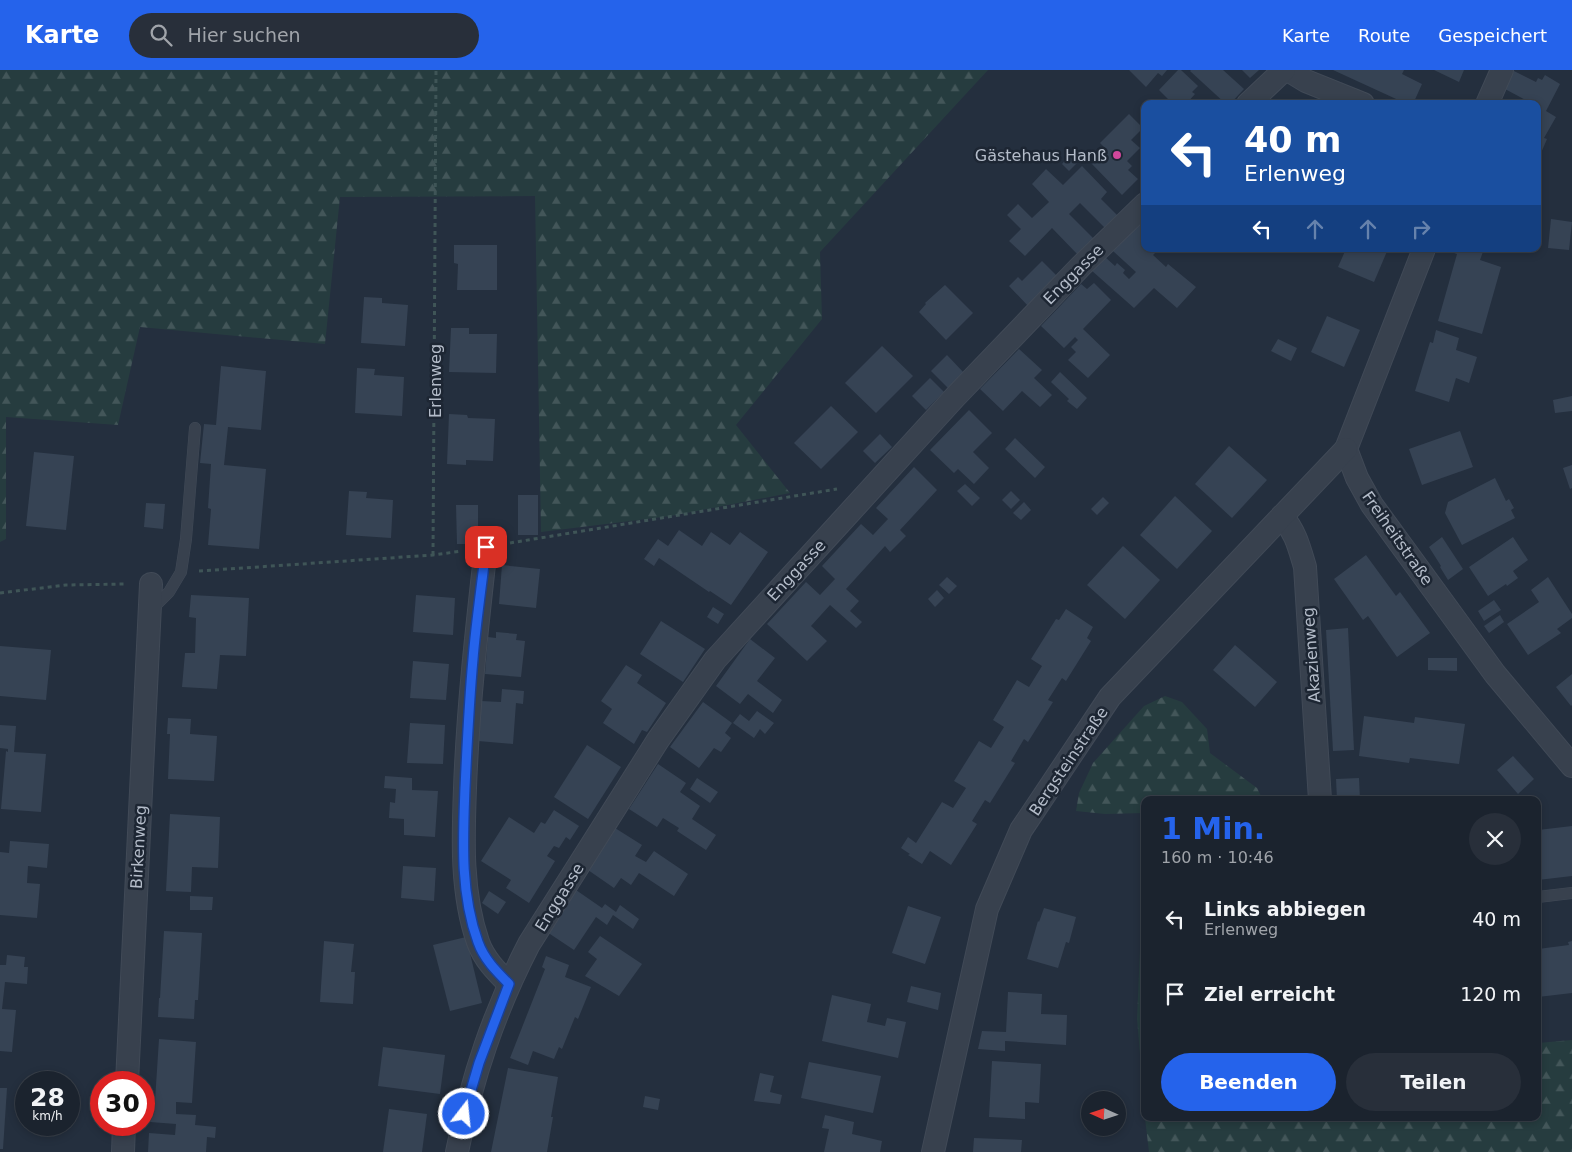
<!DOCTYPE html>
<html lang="de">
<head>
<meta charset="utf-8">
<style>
	:root { --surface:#1b232e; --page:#282f3a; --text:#f1f3f6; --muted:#a0a4aa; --line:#39404a; --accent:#2563eb }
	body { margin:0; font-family:"DejaVu Sans",sans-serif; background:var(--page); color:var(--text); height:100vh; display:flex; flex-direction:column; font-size:19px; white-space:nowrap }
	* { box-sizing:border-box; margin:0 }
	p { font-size:16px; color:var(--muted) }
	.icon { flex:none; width:28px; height:28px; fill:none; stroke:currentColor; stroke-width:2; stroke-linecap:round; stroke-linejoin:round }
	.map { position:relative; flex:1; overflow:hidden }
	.sheet { position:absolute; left:1141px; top:726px; width:400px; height:325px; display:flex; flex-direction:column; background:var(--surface); border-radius:10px; box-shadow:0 2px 8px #0003,0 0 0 1px var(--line) }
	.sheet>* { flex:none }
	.guide { position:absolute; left:1141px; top:30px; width:400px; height:152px; border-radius:10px; box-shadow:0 2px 8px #0003,0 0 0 1px var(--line); background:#1a4fa0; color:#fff; overflow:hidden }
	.needle { width:32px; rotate:273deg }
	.controls { position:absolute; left:1081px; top:1021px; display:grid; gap:10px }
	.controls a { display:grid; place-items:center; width:45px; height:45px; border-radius:50%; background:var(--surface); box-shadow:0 2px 8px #0003,0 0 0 1px var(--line); font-size:25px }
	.speed { position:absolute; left:15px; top:1001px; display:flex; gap:10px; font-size:25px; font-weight:700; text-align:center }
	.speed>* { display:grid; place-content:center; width:65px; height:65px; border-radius:50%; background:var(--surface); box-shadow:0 2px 8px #0003,0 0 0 1px var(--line); line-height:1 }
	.speed small { font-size:12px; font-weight:400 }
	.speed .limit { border:8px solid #d22; background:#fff; color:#111 }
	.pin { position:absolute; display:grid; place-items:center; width:42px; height:42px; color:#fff; margin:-21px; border-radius:10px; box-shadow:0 2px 8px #0006 }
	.me { position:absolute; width:55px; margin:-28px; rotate:16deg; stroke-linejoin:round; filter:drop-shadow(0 0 4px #0008) }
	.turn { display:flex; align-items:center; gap:18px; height:105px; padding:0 20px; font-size:22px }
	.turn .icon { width:65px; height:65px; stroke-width:2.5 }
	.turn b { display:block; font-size:35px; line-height:42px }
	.lanes { display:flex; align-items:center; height:48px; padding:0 20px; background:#0003; justify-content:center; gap:25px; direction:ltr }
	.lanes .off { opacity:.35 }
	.round { display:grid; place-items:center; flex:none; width:52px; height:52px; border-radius:26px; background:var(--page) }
	.overview { display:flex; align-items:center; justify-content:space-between; height:85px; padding:0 20px }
	h1 { font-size:30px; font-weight:600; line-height:38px; color:var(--accent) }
	.button { display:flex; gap:10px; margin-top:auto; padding:10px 20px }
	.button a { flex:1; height:58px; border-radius:30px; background:var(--accent); color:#fff; font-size:20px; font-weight:600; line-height:58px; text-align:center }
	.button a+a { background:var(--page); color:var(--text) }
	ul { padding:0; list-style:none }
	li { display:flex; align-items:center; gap:15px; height:75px; padding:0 20px }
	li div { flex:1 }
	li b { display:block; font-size:19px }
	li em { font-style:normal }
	header { display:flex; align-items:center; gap:30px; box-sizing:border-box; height:70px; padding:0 25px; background:var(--accent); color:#fff }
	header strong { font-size:24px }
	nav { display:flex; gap:28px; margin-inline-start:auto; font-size:18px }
	.search { width:350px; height:45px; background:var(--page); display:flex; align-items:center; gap:12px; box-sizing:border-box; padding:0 18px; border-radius:28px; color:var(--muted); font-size:19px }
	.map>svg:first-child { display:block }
	.forest { fill:url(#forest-firs) }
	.building { fill:#364354 }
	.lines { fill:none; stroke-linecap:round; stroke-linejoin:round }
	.lane-casing { stroke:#414a57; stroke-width:12 }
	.street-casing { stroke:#414a57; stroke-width:24 }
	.path { stroke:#3f5557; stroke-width:3; stroke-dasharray:4 4; stroke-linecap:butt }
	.lane { stroke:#38414e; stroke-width:11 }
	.street { stroke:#38414e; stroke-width:22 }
	.route-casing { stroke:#184099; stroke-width:12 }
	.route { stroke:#2563eb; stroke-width:9 }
	.hotel-dot { fill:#d1479c; stroke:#1d2633; stroke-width:2 }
	.labels { text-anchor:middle; stroke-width:5; stroke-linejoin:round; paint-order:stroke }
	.poi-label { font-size:16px; fill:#b4bcc9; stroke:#1d2633; text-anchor:end }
	.street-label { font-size:16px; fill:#b4bcc9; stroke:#1d2633 }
</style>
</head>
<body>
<header>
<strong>Karte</strong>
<div class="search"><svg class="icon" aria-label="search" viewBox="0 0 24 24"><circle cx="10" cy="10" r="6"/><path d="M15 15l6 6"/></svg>Hier suchen</div>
<nav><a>Karte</a><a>Route</a><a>Gespeichert</a></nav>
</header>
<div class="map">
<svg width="1572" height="1082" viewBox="0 0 1572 1082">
	<defs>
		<pattern id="forest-firs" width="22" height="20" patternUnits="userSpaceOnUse" patternTransform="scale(1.25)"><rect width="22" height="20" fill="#263c3f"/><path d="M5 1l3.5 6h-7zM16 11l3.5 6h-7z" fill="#435659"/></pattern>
	</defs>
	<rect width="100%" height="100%" fill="#242f3e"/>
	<g class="forest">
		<path d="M0,0H988L820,182L822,249L736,355L790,423L671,446L541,462L535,126L340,127L325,274L140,257L118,355L6,347V469L0,472Z"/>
		<path d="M1165,626L1182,632L1207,659L1210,683L1257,718L1263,730H1145V743L1105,744L1076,741L1079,723L1093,693L1144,636Z"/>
		<path d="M1145,852V1043L1137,949L1141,856Z"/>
		<path d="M1572,970V1082H1149L1145,1048H1538V973Z"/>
	</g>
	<g class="building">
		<path d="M1129,0H1167L1162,6L1158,3L1146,17Z"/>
		<path d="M1178,0H1181L1198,16L1192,22L1195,24L1186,34H1173L1159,20Z"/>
		<path d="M1191,0H1223L1244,19L1230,34H1226L1190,1Z"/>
		<path d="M1242,0H1259L1250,8Z"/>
		<path d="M1333,0H1404L1402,4L1422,14L1413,34H1407Z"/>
		<path d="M1434,0H1464L1459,12Z"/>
		<path d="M1514,1L1536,12L1538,8L1542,10L1545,5L1560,14L1546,41L1556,47L1544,68L1547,69L1538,90V34H1533L1505,19Z"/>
		<path d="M1129,44L1143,58L1131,70L1140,78L1127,91L1132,96L1128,100L1138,109L1122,125L1092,94L1107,80L1100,73Z"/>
		<path d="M1069,86L1077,93L1069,101L1062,94Z"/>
		<path d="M1082,96L1107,122L1101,129L1118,146L1106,159L1080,133L1069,144L1095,170L1079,186L1052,158L1025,186L1009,171L1021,159L1007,145L1018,134L1032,148L1049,132L1032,114L1046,99L1063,115Z"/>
		<path d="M1145,147V179H1157L1158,180L1153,185L1166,197L1168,194L1196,217L1177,238L1154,218L1134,238L1091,200L1105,187L1115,196L1117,193L1125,200L1123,203L1129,209L1136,202L1113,181Z"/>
		<path d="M1551,149L1572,152L1569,180L1548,178Z"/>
		<path d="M454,175H497V220H457L458,194L454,193Z"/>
		<path d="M1346,179H1388L1374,212L1338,197Z"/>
		<path d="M1455,179H1484L1480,190L1501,197L1482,264L1438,251L1457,184L1454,183Z"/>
		<path d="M1042,191L1058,207L1029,237L1009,216L1018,207L1022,211Z"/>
		<path d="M1094,213L1111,230L1083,259L1110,285L1088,308L1068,290L1076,282L1071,277L1078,270L1075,267L1064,278L1041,256L1081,214L1087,219Z"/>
		<path d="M945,215L973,243L946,270L919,242L926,234L925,233Z"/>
		<path d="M364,227L382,228V233L408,235L405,276L361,273Z"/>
		<path d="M1327,246L1360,260L1344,297L1311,282Z"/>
		<path d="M451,258H469V264H497L496,303L449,302Z"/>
		<path d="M1436,260L1459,268L1456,280L1477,287L1469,313L1456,308L1449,332L1415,321L1430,272L1433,273Z"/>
		<path d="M1278,269L1297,278L1291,291L1271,281Z"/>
		<path d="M882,276L913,306L876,343L845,313Z"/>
		<path d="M1019,279L1042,300L1034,308L1052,325L1040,337L1022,321L1003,341L980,319Z"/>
		<path d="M947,285L964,303L948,318L931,301Z"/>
		<path d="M221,296L266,301L261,360L228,357L224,395L266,399L259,479L208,475L211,439L208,438L211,394L200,393L204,354L216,355Z"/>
		<path d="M357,298L375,299L374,305L404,307L402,346L355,343Z"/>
		<path d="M1060,302L1087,328L1077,339L1067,331L1069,329L1051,312Z"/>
		<path d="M930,308L944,322L926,340L912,326Z"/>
		<path d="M1572,326V341L1555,343L1553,330Z"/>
		<path d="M831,336L858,362L821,399L794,373Z"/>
		<path d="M969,340L992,363L973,382L989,398L974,414L958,399L954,403L930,380Z"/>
		<path d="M449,344L467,345L468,348L495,349L493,391L466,390V395L447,394Z"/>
		<path d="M1460,361L1473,397L1422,415L1409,379Z"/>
		<path d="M880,364L892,377L875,393L863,381Z"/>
		<path d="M1015,368L1045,397L1035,408L1005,379Z"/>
		<path d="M1229,376L1267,410L1232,448L1195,414Z"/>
		<path d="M34,382L74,386L66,460L26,456Z"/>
		<path d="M1572,395V418L1570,419L1563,398Z"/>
		<path d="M914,397L937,420L900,460L906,466L890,482L885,476L846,519L859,531L850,541L862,552L856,558L830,535L811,556L827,571L807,591L767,554L806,512L820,525L835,509L822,496L861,454L873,465L888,449L876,438Z"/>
		<path d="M1495,408L1506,431L1509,429L1514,438L1511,440L1515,448L1462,475L1445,443L1448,432Z"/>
		<path d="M965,414L980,428L972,436L957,421Z"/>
		<path d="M349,421L367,422L366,428L393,430L391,468L346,465Z"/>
		<path d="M1011,421L1020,430L1011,439L1002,430Z"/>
		<rect x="518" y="425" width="20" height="40"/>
		<path d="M1175,426L1212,461L1177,499L1140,465Z"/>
		<path d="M1103,427L1109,433L1097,445L1091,439Z"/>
		<path d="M1024,432L1031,440L1021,450L1013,443Z"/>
		<path d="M146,433L165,434L163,459L144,457Z"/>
		<path d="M456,435H478V474H457Z"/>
		<path d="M679,460L702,476L711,462L730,475L740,462L768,482L731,535L710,521L709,522L659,488L654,496L644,489L658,469L668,476Z"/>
		<path d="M1442,467L1463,499L1448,510L1440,497L1441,496L1429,477Z"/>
		<path d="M1513,467L1528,490L1513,501L1518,508L1507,516L1506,514L1488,526L1469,497Z"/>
		<path d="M1123,476L1160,510L1125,549L1087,515Z"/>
		<path d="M1366,485L1396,526L1400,522L1430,563L1397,587L1368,546L1363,550L1334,509Z"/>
		<path d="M502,495L540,499L536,538L499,534Z"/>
		<path d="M947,507L957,516L949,524L939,515Z"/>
		<path d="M1548,507L1572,544V548L1557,559L1561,563L1528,585L1507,554L1539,532L1531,520Z"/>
		<path d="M937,520L944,528L935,537L928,529Z"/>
		<path d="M191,525L249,528L246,586L220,585L217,619L182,617L185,583H195L196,548L189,547Z"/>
		<path d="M416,525L455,528L453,565L413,562Z"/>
		<path d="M1494,530L1501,540L1484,551L1478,541Z"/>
		<path d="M713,537L724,544L718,554L707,547Z"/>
		<path d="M1066,539L1093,557L1087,568L1091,571L1066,611L1062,608L1048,630L1053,632L1028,672L1024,669L1011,691L1015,693L990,733L985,730L972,751L977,754L951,795L930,781L922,794L908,785L910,784L901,778L908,767L916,773L942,732L953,738L966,718L954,711L979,671L991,678L1004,657L993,650L1017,610L1029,617L1042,596L1031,589L1056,549L1059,550Z"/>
		<path d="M1500,545L1504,552L1489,563L1484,556Z"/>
		<path d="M661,551L705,579L683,612L640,584Z"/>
		<path d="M1348,558L1354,680L1333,681L1326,560Z"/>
		<path d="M496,562L517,564L516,570L525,571L521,607L485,604L488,567L496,568Z"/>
		<path d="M750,569L775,588L757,611L782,630L773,643L748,624L740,634L716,616Z"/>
		<path d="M1235,575L1277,612L1255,637L1213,600Z"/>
		<path d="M0,576L51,580L46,630L0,626Z"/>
		<path d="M1428,588H1457V601L1428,600Z"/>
		<path d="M413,591L449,594L446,630L410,628Z"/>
		<path d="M626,595L642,605L637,613L666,633L647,662L642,660L634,674L603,653L612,639L601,631Z"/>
		<path d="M1572,604V635L1571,636L1556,617Z"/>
		<path d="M502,619L524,621L523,634L516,633L513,674L478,671L481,631L501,632Z"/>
		<path d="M703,632L732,653L725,663L731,668L721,682L714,678L699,698L670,677Z"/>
		<path d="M757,641L774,653L765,664L760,659L754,668L733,653L740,644L749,651Z"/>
		<path d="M1364,646L1414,653L1415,647L1465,654L1459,694L1410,688L1409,693L1359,686Z"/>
		<path d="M168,648L191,649L190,664L217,666L214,711L168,709L170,664H167Z"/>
		<path d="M410,653L445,655L443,694L407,693Z"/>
		<path d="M0,655L16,656L14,682L46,684L41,742L1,739L6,681L8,682V679L0,678Z"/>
		<path d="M587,675L621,697L588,749L554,727Z"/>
		<path d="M1513,686L1534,709L1518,724L1497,700Z"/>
		<path d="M658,694L686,713L680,722L700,736L692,749L716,765L706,780L677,761L679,758L663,748L657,757L629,739Z"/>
		<path d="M385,706L412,708V720L438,721L435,767L404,765V749L389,748L390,732L395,733L396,719L384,718Z"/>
		<path d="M697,708L718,722L710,733L690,719Z"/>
		<path d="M1359,708L1360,730H1337L1336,709Z"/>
		<path d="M554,740L579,756L570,770L566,767L559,778L554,776L547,786L555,791L529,833L506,818L511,810L481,791L509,747L534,763L541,752L545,754Z"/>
		<path d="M170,744L220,747L218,798L192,797L191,822L166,821Z"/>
		<path d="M1572,756V806L1538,810V760Z"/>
		<path d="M615,758L642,775L635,786L646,792L654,781L688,804L674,826L639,803L631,815L621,808L614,818L588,800Z"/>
		<path d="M10,771L49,774L47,798L28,796L27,813L40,814L37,848L0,845V782L9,783Z"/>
		<path d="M403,796L436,798L434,831L401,828Z"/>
		<path d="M576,820L602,838L605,834L616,842L620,835L639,849L633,859L613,845L607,855L596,847L574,880L547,862Z"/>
		<path d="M489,821L506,832L498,844L482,833Z"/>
		<path d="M190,826L213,827L212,840H190Z"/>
		<path d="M908,836L941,847L925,894L892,883Z"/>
		<path d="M1044,838L1076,847L1069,873L1066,872L1058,898L1027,889L1038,851L1039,852Z"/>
		<path d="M164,861L202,863L198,930H195L194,949L158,947L159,928H160Z"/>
		<path d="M600,866L642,894L619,926L585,906L597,889L588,882Z"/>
		<path d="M466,867L482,933L450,941L433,875Z"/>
		<path d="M324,871L354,874L351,902H355L353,934L320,932Z"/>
		<path d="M1572,871V923L1538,927V879L1569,875L1568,872Z"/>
		<path d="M7,885L25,887L24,897H28L27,914L5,912L2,939L16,940L12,982L0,981V895H6Z"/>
		<path d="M546,886L569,895L565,907L591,917L578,949L575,947L562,979L559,977L554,989L533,981L528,995L510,988L545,899L542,897Z"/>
		<path d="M911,916L941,923L938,940L907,932Z"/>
		<path d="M1008,922L1042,924L1041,944L1067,945L1066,975L1005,971V981L978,979L982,961L1006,962Z"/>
		<path d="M832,925L871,934L867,952L885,956L887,948L906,952L898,988L822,971Z"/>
		<path d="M159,969L196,972L192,1033L176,1032V1044L196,1045L195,1055L216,1057L215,1068L207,1067L206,1082H148L149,1063L175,1065L176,1054L150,1052L151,1031H155Z"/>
		<path d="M383,977L445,985L440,1024L378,1016Z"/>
		<path d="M992,991L1041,994L1039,1033L1025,1032V1049L989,1047Z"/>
		<path d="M809,992L881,1006L873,1043L801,1028Z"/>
		<path d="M508,998L558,1007L551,1047H553L547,1082H491Z"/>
		<path d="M760,1003L774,1006L770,1022L782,1025L780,1034L754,1031Z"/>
		<path d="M0,1018H7L3,1079H0Z"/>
		<path d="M645,1026L660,1029L658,1040L643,1037Z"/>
		<path d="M389,1039L427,1044L422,1082H383Z"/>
		<path d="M825,1045L854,1052L852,1064L882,1071L880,1082H824L829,1059L822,1058Z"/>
		<path d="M974,1068L1022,1070L1021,1082H973Z"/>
	</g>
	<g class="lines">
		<defs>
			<g id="lane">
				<path d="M151,540L169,522L181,502L186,469L195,358"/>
				<path d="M1538,827L1572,823"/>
			</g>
			<g id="street">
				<path d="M1288,0L1306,11L1363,34"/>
				<path d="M1248,34L1284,0"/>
				<path d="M1487,34L1502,0"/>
				<path d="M1424,179L1346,379L1357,408L1372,435L1495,604L1572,696"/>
				<path d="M1282,446C1296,463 1299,477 1305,497L1320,730"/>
				<path d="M486,477C477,557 468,637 465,718C463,769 461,823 478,872C484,889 496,901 509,914"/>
				<path d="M127,1012L151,514"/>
				<path d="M123,1082L124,1055"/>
				<path d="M457,1082C472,1007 494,942 529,874L658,670L715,590L955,327L1081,196L1145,134"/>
				<path d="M933,1082L987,839L1021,760L1110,627L1346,379"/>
			</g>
		</defs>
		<use href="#lane" class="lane-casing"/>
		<use href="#street" class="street-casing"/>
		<g class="path">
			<path d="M510,473L837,419"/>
			<path d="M433,485L436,0"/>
			<path d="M199,501L433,485L462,481"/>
			<path d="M0,523L66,515L126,514"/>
		</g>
		<use href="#lane" class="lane"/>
		<use href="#street" class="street"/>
	</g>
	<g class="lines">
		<defs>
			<path id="route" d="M464,1044L479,993L509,914C496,901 484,889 478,872C460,823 463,769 465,718C467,675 469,632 473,589C476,552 482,514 486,477"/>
		</defs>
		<use href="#route" class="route-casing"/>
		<use href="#route" class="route"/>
	</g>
	<circle class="hotel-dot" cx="1117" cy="85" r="5"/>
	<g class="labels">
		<g class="poi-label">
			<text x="1107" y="91">Gästehaus Hanß</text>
		</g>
		<g class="street-label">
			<text transform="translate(1073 204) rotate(-45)" y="6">Enggasse</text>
			<text transform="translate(435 311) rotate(-90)" y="6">Erlenweg</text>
			<text transform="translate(1398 468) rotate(55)" y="6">Freiheitstraße</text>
			<text transform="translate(796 500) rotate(-47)" y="6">Enggasse</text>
			<text transform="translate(1311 585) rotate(-94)" y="6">Akazienweg</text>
			<text transform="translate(1068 691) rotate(-56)" y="6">Bergsteinstraße</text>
			<text transform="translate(138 777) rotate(-87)" y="6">Birkenweg</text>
			<text transform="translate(559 827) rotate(-58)" y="6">Enggasse</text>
		</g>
	</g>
</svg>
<div class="controls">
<a><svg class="needle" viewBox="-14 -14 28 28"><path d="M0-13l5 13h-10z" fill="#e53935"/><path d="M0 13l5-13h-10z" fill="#a0a4aa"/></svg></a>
</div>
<div class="speed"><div>28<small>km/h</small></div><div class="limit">30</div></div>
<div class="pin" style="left:486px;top:477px;background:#d93025"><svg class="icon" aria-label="arrive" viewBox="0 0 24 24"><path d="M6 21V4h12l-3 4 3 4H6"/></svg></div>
<svg class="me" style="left:464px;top:1044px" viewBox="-20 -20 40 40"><circle r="17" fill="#2563eb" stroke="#fff" stroke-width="3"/><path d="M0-11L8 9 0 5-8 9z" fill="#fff"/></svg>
<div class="guide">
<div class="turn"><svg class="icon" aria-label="left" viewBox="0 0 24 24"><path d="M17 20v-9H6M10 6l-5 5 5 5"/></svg><div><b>40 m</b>Erlenweg</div></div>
<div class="lanes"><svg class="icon" aria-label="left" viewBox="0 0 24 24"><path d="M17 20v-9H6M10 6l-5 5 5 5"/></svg><svg class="icon off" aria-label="ahead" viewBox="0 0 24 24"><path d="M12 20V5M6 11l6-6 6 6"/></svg><svg class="icon off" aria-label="ahead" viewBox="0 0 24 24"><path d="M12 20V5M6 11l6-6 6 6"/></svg><svg class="icon off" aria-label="right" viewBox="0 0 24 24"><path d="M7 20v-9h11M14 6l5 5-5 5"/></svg></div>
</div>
<section class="sheet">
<div class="overview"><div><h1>1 Min.</h1><p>160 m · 10:46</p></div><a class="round"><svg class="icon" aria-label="close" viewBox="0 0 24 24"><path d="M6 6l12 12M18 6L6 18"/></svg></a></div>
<ul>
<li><svg class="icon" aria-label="left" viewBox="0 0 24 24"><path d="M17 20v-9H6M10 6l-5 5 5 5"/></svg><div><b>Links abbiegen</b><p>Erlenweg</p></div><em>40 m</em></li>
<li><svg class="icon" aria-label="arrive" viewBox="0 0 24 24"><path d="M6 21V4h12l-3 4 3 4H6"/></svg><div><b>Ziel erreicht</b></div><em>120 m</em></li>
</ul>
<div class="button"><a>Beenden</a><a>Teilen</a></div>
</section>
</div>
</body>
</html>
